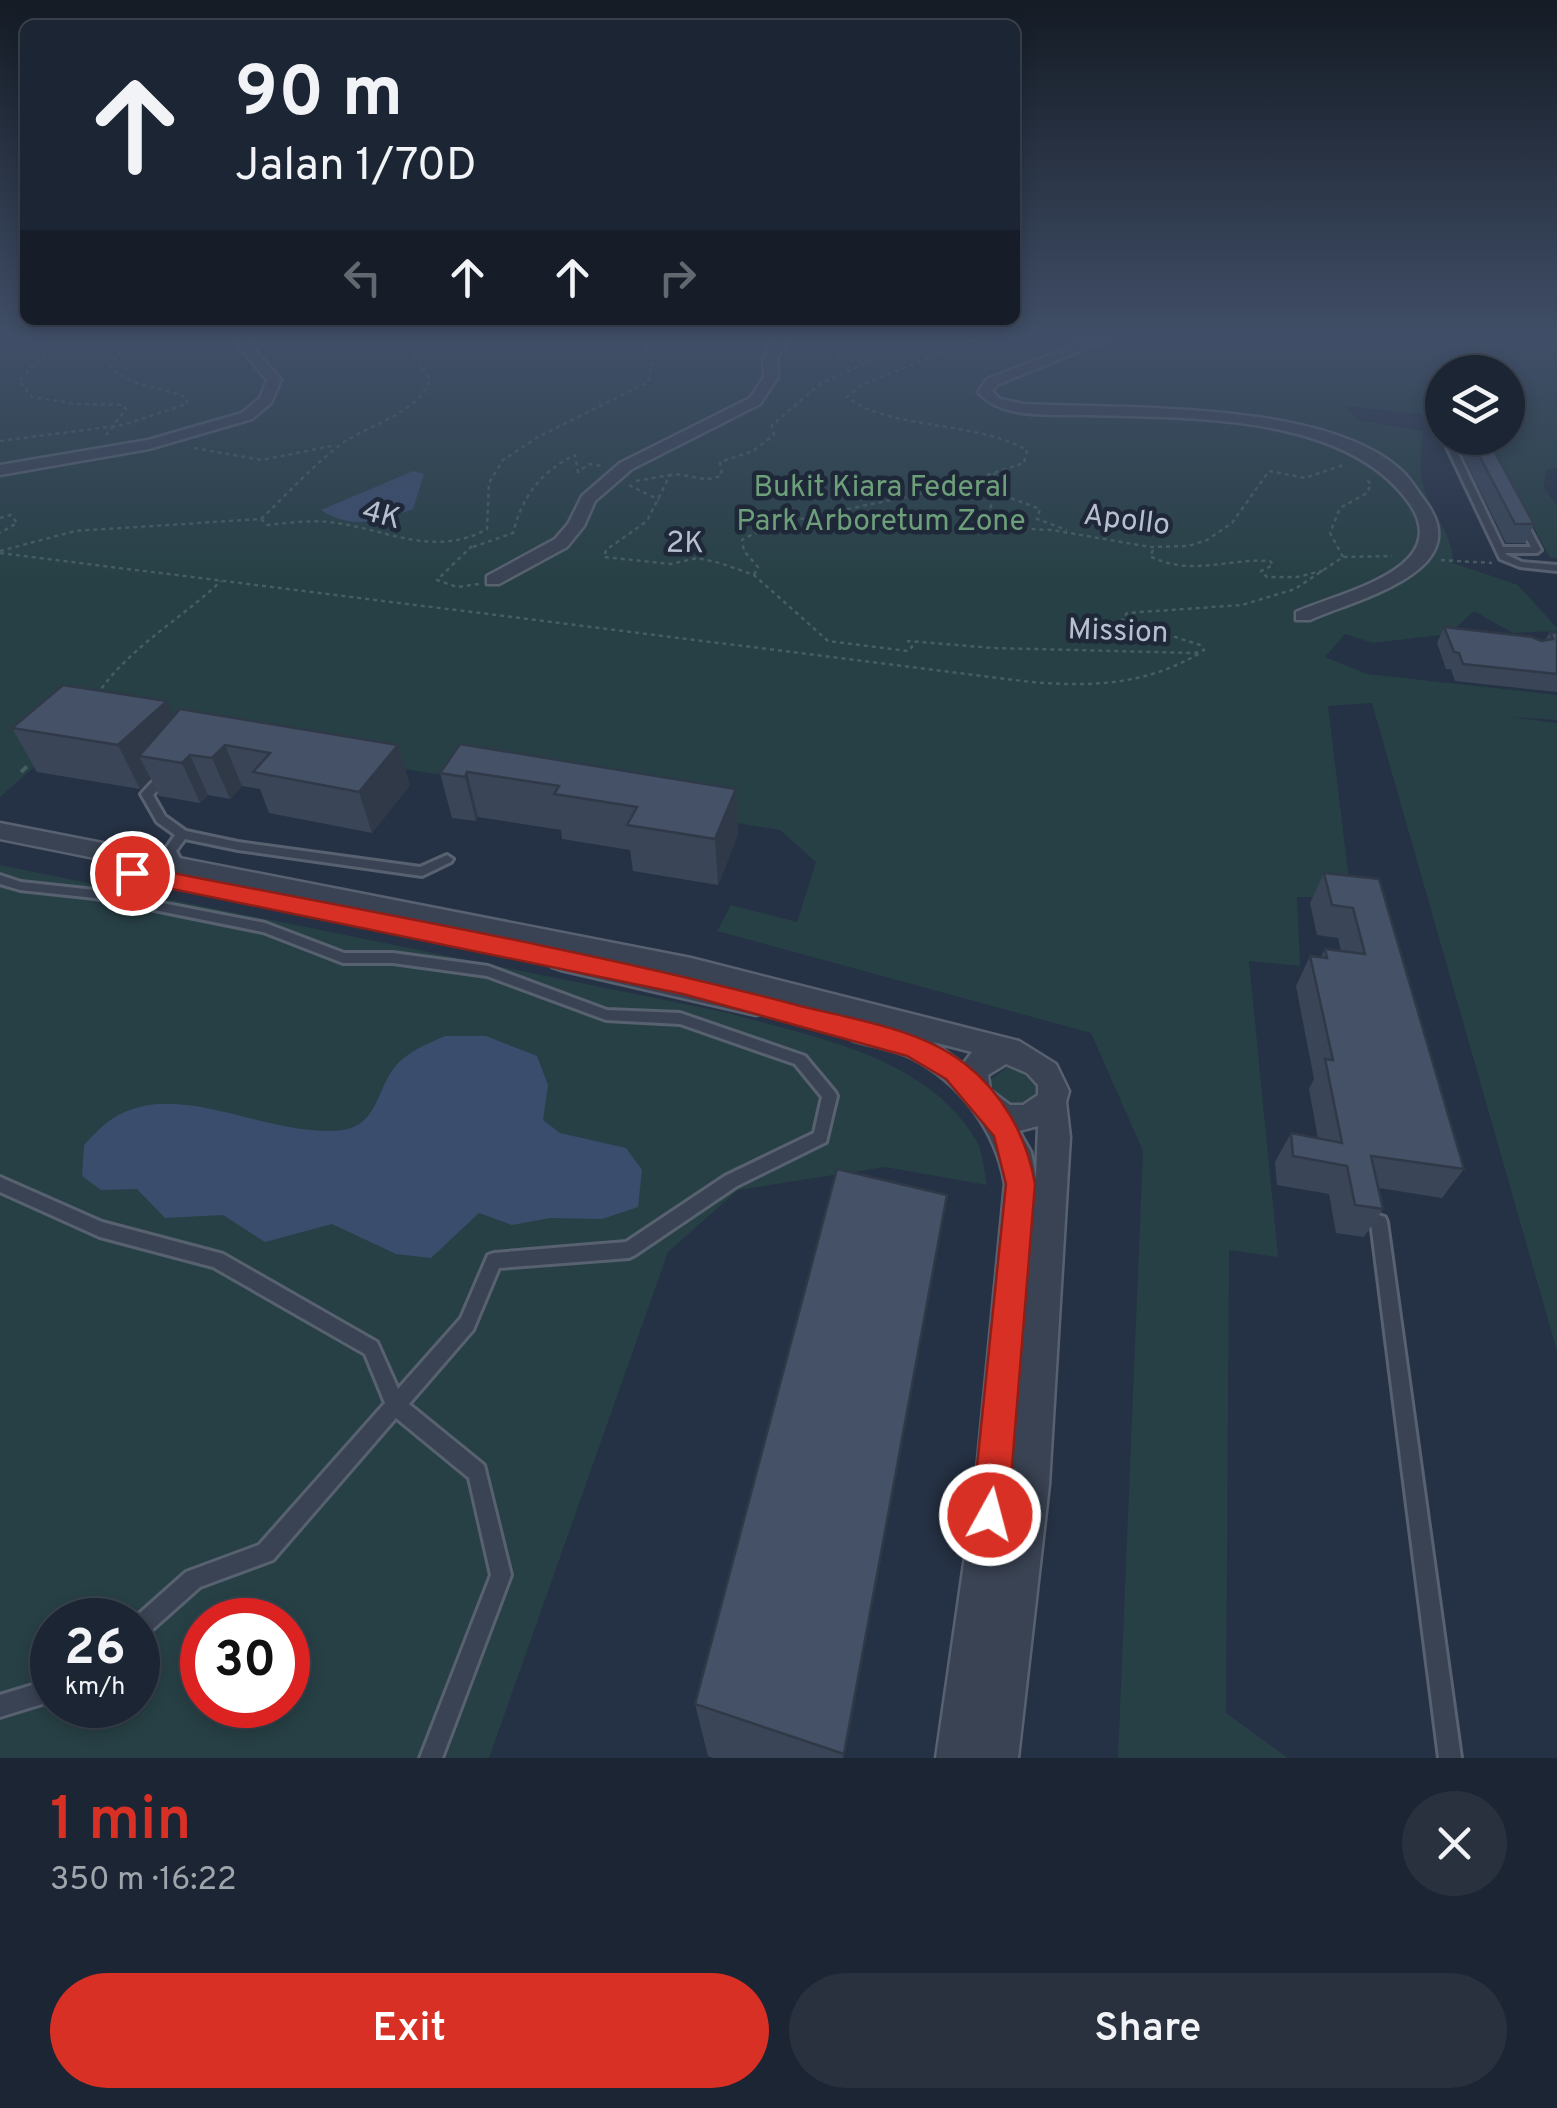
<!DOCTYPE html>
<html lang="en">
<head>
<meta charset="utf-8">
<style>
	:root { --surface:#1c2533; --page:#29313f; --text:#f1f3f6; --muted:#a0a5ac; --line:#3a424e; --accent:#d93025 }
	body { margin:0; font-family:Overpass,sans-serif; background:var(--page); color:var(--text); height:100vh; display:flex; flex-direction:column; font-size:38px; white-space:nowrap }
	* { box-sizing:border-box; margin:0 }
	p { font-size:32px; color:var(--muted) }
	.icon { flex:none; width:55px; height:55px; fill:none; stroke:currentColor; stroke-width:2; stroke-linecap:round; stroke-linejoin:round }
	.map { position:relative; height:1758px; overflow:hidden }
	.sheet { display:flex; flex-direction:column; background:var(--surface); flex:1 }
	.sheet>* { flex:none }
	.hud { position:absolute; left:20px; top:20px; width:1000px; height:305px; border-radius:15px; box-shadow:0 5px 15px #0003,0 0 0 2px var(--line); background:#1c2533; color:var(--text); overflow:hidden }
	.tools { position:absolute; left:1425px; top:355px; display:grid; gap:20px }
	.tools a { display:grid; place-items:center; width:100px; height:100px; border-radius:50%; background:var(--surface); box-shadow:0 5px 15px #0003,0 0 0 2px var(--line); font-size:50px }
	.speed { position:absolute; left:30px; top:1598px; display:flex; gap:20px; font-size:50px; font-weight:700; text-align:center }
	.speed>* { display:grid; place-content:center; width:130px; height:130px; border-radius:50%; background:var(--surface); box-shadow:0 5px 15px #0003,0 0 0 2px var(--line); line-height:1 }
	.speed small { font-size:25px; font-weight:400 }
	.speed .limit { border:15px solid #d22; background:#fff; color:#111 }
	.pin { position:absolute; display:grid; place-items:center; width:85px; height:85px; color:#fff; margin:-42px; border:5px solid #fff; border-radius:50%; box-shadow:0 2px 10px #0007 }
	.me { position:absolute; width:110px; margin:-55px; rotate:7deg; stroke-linejoin:round; filter:drop-shadow(0 0 8px #0008) }
	.turn { display:flex; align-items:center; gap:35px; height:210px; padding:0 50px; font-size:45px }
	.turn .icon { width:130px; height:130px; stroke-width:2.5 }
	.turn b { display:block; font-size:70px; line-height:85px }
	.lanes { display:flex; align-items:center; height:95px; padding:0 50px; background:#0003; justify-content:center; gap:50px; direction:ltr }
	.lanes .off { opacity:.35 }
	.round { display:grid; place-items:center; flex:none; width:105px; height:105px; border-radius:52px; background:var(--page) }
	.head { display:flex; align-items:center; justify-content:space-between; height:170px; padding:0 50px }
	h1 { font-size:60px; font-weight:600; line-height:75px; color:var(--accent) }
	.button { display:flex; gap:20px; margin-top:auto; padding:20px 50px }
	.button a { flex:1; height:115px; border-radius:60px; background:var(--accent); color:#fff; font-size:40px; font-weight:600; line-height:115px; text-align:center }
	.button a+a { background:var(--page); color:var(--text) }
	.map>svg:first-child { display:block }
	.green { fill:#274045; fill-rule:evenodd }
	.water { fill:#3a4d6d }
	.lines { fill:none; stroke-linecap:round; stroke-linejoin:round }
	.lane-casing { stroke:#586170; stroke-width:6 }
	.street-casing { stroke:#586170; stroke-width:5 }
	.path-far1 { stroke:#465d61; stroke-width:2.5; stroke-dasharray:4 4; stroke-linecap:butt }
	.path { stroke:#465d61; stroke-width:4; stroke-dasharray:8 8; stroke-linecap:butt }
	.lane { fill:#3a4353; fill-rule:evenodd }
	.street { fill:#3a4353; fill-rule:evenodd }
	.wall { fill:#3a4658 }
	.shaded-wall { fill:#303947 }
	.building { fill:#445166; stroke:#303947; stroke-width:2.5 }
	.route { fill:#d93025; stroke:#8d1f18; stroke-width:2.5 }
	.labels { text-anchor:middle; stroke-width:9; stroke-linejoin:round; paint-order:stroke }
	.far-park-label { font-size:30px; fill:#6d9f7a; stroke:#1e2838 }
	.far-street-label { font-size:30px; fill:#b7becd; stroke:#1e2838 }
</style>
</head>
<body>
<div class="map">
<svg width="1557" height="1758" viewBox="0 0 1557 1758">
	<rect width="100%" height="100%" fill="#253144"/>
	<g class="green">
		<path d="M0,336H1557V468L1546,470L1544,487L1557,506V558H1550L1491,446L1472,438H1508V372H1442V424L1419,414L1346,406L1356,420L1424,431C1421,450 1418,469 1424,488C1431,512 1455,539 1453,563L1518,585L1557,628V631L1513,633L1474,611L1449,634L1373,643L1345,634L1325,657L1367,674L1557,695V720L1511,717L1557,723V1351L1372,703L1328,706L1351,897H1297L1300,966L1249,961L1278,1257L1229,1250L1226,1713L1288,1758H1118L1143,1151L1091,1033L717,931L731,905L797,922L816,862L780,830L90,718L0,797Z"/>
		<path d="M0,865L724,1012C811,1037 926,1055 976,1140C983,1152 984,1171 987,1185L885,1167L738,1190L668,1252L489,1758H0ZM52,1620H138V1705H52ZM202,1620H288V1705H202Z"/>
		<path d="M1006,1068C1055,1072 1039,1123 997,1099L990,1080Z"/>
	</g>
	<g class="water">
		<path d="M413,471L424,474L413,509C380,520 353,531 321,510Z"/>
		<path d="M445,1036H486L537,1056L548,1085L543,1120L560,1133L626,1148L642,1170L638,1207L602,1219L550,1218L512,1225L479,1213L431,1258L396,1254L332,1224L265,1242L223,1215L165,1218L137,1189L101,1190L82,1176L84,1145C92,1137 101,1126 112,1119C179,1076 265,1139 343,1130C377,1125 377,1090 394,1068C406,1052 427,1044 445,1036Z"/>
	</g>
	<g class="lines">
		<defs>
			<g id="lane">
				<path d="M1446,441H1477L1481,443L1477,445H1454L1503,547H1531L1517,520L1521,517L1525,520L1541,550L1537,553H1505L1507,555L1522,562L1557,565V571L1520,567L1500,559L1445,443Z"/>
				<path d="M166,770L172,774L153,795L165,816L186,831L238,842L420,867L447,855L453,859L451,862L422,876L238,850L185,839L176,851L183,864L169,882H161L159,879L171,864L164,851L175,835L157,822L141,794L162,771Z"/>
				<path d="M0,875L21,882L95,890L265,923L344,953H393L488,966L607,1010L680,1013L805,1056L835,1092L837,1096L826,1142L737,1186L635,1255L629,1258L499,1268L473,1330L409,1404L484,1465L511,1575L442,1758H420L491,1575L469,1478L396,1418L273,1560L200,1587L145,1636L138,1639V1620H132L186,1572L259,1545L385,1403L365,1354L213,1267L100,1237L0,1192V1177L102,1222L223,1254L377,1342L398,1389L461,1318L488,1255L494,1253L626,1242L725,1176L814,1133L822,1097L795,1064L680,1024L606,1020L487,976L393,963H343L263,932L95,898L20,890L0,884Z"/>
				<path d="M1379,1215L1385,1217L1387,1222L1461,1758H1439L1371,1222L1373,1217Z"/>
				<path d="M52,1679V1701L0,1717V1695Z"/>
			</g>
			<g id="street">
				<path d="M238,336H250L249,343L281,380L271,403L252,419L149,449L0,475V465L148,440L242,413L260,398L267,380L237,344Z"/>
				<path d="M779,336H791L777,358L778,377L760,404L632,469L595,501L584,526L567,547L499,584H487V576L555,539L568,524L582,496L620,463L750,398L764,377L763,358Z"/>
				<path d="M1099,336H1116L997,385L992,391L1000,399L1024,404C1124,409 1326,400 1402,471C1411,479 1418,492 1425,501C1479,572 1353,600 1310,620H1296V612C1340,592 1459,569 1407,500C1342,413 1186,418 1086,415C1052,414 1001,420 978,392L987,379Z"/>
				<path d="M0,823L691,958L1019,1041L1056,1064L1069,1091L1066,1102L1070,1137L1049,1485L1018,1758H936L976,1480L1005,1184C996,1131 961,1083 912,1058C894,1049 871,1046 852,1040L848,1032L858,1022L767,998L770,1004L766,1012L756,1015L561,970L552,967L548,960L557,951L0,839ZM933,1042L972,1052L963,1064ZM1006,1064L1027,1073L1038,1085V1095L1023,1105H1010L990,1090L988,1075ZM1038,1126L1036,1179L1031,1152L1019,1131Z"/>
			</g>
		</defs>
		<use href="#lane" class="lane-casing"/>
		<use href="#street" class="street-casing"/>
		<g class="path-far1">
			<path d="M72,336L35,363L19,381L32,397L77,404L123,405L126,409L105,437"/>
			<path d="M858,336L862,339L840,352L839,359L869,362L821,383L772,425L774,435L753,451L720,462L722,475C702,485 690,472 670,475L647,521L606,550L604,557L671,564L697,558L720,563L754,575L828,641L908,651L912,647L908,641L993,648L1195,653L1204,650L1200,645L1122,620L1127,613L1242,605L1295,589L1343,557L1392,556"/>
			<path d="M0,441L123,425L187,404V398C160,385 131,389 110,366L123,347L146,336"/>
			<path d="M194,448L262,460L336,445"/>
			<path d="M994,473C998,493 993,510 977,524L982,527L1052,530L1150,547L1188,546L1207,540L1232,523L1269,471L1305,478L1343,465"/>
			<path d="M636,481L670,475"/>
			<path d="M629,485L659,500"/>
			<path d="M999,488L1008,497L1040,509L1037,519L1067,530"/>
			<path d="M0,518L11,515L17,523L0,533"/>
			<path d="M261,519L267,525C287,523 309,520 329,522C385,528 433,559 487,529L489,483L503,460L538,437L648,382L654,357L644,347L657,336"/>
			<path d="M261,519C286,495 310,469 336,448C364,425 418,416 430,379L414,354L385,336"/>
			<path d="M472,546L437,580L457,587L479,584"/>
			<path d="M473,547L513,533C522,497 541,471 575,455L578,472L589,464L602,466"/>
			<path d="M1153,550L1150,556C1190,577 1228,558 1270,561L1273,565L1261,571L1267,577H1297L1326,570"/>
			<path d="M0,551L75,531L261,519"/>
			<path d="M0,553L1031,682C1092,687 1146,685 1200,653"/>
			<path d="M1343,557L1330,533L1340,508L1367,493L1371,484L1367,480"/>
			<path d="M1441,560L1492,563"/>
			<path d="M754,575L758,567L744,551L742,540L768,526L947,488L1024,463L1027,450C973,420 889,430 847,397L862,385L983,336"/>
			<path d="M97,695C129,647 179,621 221,581"/>
		</g>
		<path class="path" d="M21,772L33,761"/>
		<use href="#lane" class="lane"/>
		<use href="#street" class="street"/>
	</g>
	<g class="wall">
		<path d="M1464,438H1487L1534,524L1525,543H1506L1459,448Z"/>
		<path d="M1444,627L1541,641L1545,640L1550,632L1557,633V692L1455,681L1451,669H1446L1437,643Z"/>
		<path d="M174,716L410,785L372,833L269,813L260,789L242,786L230,799L208,795L200,803L159,796L151,779L140,789L37,772L12,728Z"/>
		<path d="M460,744L736,789L738,834L718,885L633,871L630,850L562,839L561,830L478,817L476,821L452,818L440,773Z"/>
		<path d="M1324,873L1379,879L1464,1169L1442,1198L1379,1188L1383,1209L1364,1237L1336,1233L1329,1194L1277,1185L1275,1162L1291,1133L1318,1139L1309,1089L1314,1079L1296,986L1310,956L1321,957L1325,949L1341,951L1338,938L1317,935L1310,903Z"/>
		<path d="M947,1195L843,1758H713L708,1756L695,1704Z"/>
	</g>
	<g class="shaded-wall">
		<path d="M167,701L187,745L139,756L151,779L140,789L118,745Z"/>
		<path d="M225,745L242,786L230,799L212,758Z"/>
		<path d="M398,745L410,785L372,833L359,792Z"/>
		<path d="M190,755L208,795L200,803L182,763Z"/>
		<path d="M467,772L478,817L476,821L465,777Z"/>
		<path d="M736,789L738,834L718,885L715,839Z"/>
	</g>
	<g class="building">
		<path d="M1470,438H1487L1534,524H1515Z"/>
		<path d="M1444,627L1532,637L1541,641L1553,639L1550,632L1557,633V674L1463,664L1459,653L1454,652Z"/>
		<path d="M63,685L167,701L118,745L12,728Z"/>
		<path d="M180,709L398,745L359,792L253,772L270,753L225,745L212,758L190,755L182,763L139,756Z"/>
		<path d="M460,744L736,789L715,839L627,825L637,807L554,794L559,786L467,772L465,777L440,773Z"/>
		<path d="M1324,873L1379,879L1464,1169L1371,1156L1383,1209L1355,1205L1347,1166L1293,1156L1291,1133L1342,1143L1325,1059L1333,1060L1310,956L1327,958L1325,949L1365,954L1353,908L1332,905Z"/>
		<path d="M837,1169L947,1195L844,1754L695,1704Z"/>
	</g>
	<linearGradient id="sky" x2="0" y2="1"><stop stop-color="#141b25"/><stop offset="0.58" stop-color="#404e67"/><stop offset="1" stop-color="#404e67" stop-opacity="0"/></linearGradient>
	<rect width="1557" height="582" fill="url(#sky)"/>
	<path class="route" d="M132,865C353,909 576,947 793,1004C849,1019 917,1027 964,1063C1003,1093 1027,1137 1035,1184L1008,1515L1003,1528L990,1533L978,1528L972,1515L1006,1184L994,1136L946,1079L907,1056L683,994L124,879L121,873Z"/>
	<g class="labels">
		<g class="far-park-label">
			<text x="881" y="496">Bukit Kiara Federal<tspan x="881" dy="34">Park Arboretum Zone</tspan></text>
		</g>
		<g class="far-street-label">
			<text transform="translate(382 514) rotate(15)" y="10">4K</text>
			<text transform="translate(1127 519) rotate(7)" y="10">Apollo</text>
			<text transform="translate(685 542) rotate(1)" y="10">2K</text>
			<text transform="translate(1118 630) rotate(2)" y="10">Mission</text>
		</g>
	</g>
</svg>
<div class="tools">
<a><svg class="icon" aria-label="layers" viewBox="0 0 24 24"><path d="M12 4l9 5-9 5-9-5zM3 14l9 5 9-5"/></svg></a>
</div>
<div class="speed"><div>26<small>km/h</small></div><div class="limit">30</div></div>
<div class="pin" style="left:132px;top:873px;background:#d93025"><svg class="icon" aria-label="arrive" viewBox="0 0 24 24"><path d="M6 21V4h12l-3 4 3 4H6"/></svg></div>
<svg class="me" style="left:990px;top:1515px" viewBox="-20 -20 40 40"><circle r="17" fill="#d93025" stroke="#fff" stroke-width="3"/><path d="M0-11L8 9 0 5-8 9z" fill="#fff"/></svg>
<div class="hud">
<div class="turn"><svg class="icon" aria-label="ahead" viewBox="0 0 24 24"><path d="M12 20V5M6 11l6-6 6 6"/></svg><div><b>90 m</b>Jalan 1/70D</div></div>
<div class="lanes"><svg class="icon off" aria-label="left" viewBox="0 0 24 24"><path d="M17 20v-9H6M10 6l-5 5 5 5"/></svg><svg class="icon" aria-label="ahead" viewBox="0 0 24 24"><path d="M12 20V5M6 11l6-6 6 6"/></svg><svg class="icon" aria-label="ahead" viewBox="0 0 24 24"><path d="M12 20V5M6 11l6-6 6 6"/></svg><svg class="icon off" aria-label="right" viewBox="0 0 24 24"><path d="M7 20v-9h11M14 6l5 5-5 5"/></svg></div>
</div>
</div>
<section class="sheet">
<div class="head"><div><h1>1 min</h1><p>350 m · 16:22</p></div><a class="round"><svg class="icon" aria-label="close" viewBox="0 0 24 24"><path d="M6 6l12 12M18 6L6 18"/></svg></a></div>
<div class="button"><a>Exit</a><a>Share</a></div>
</section>
</body>
</html>
